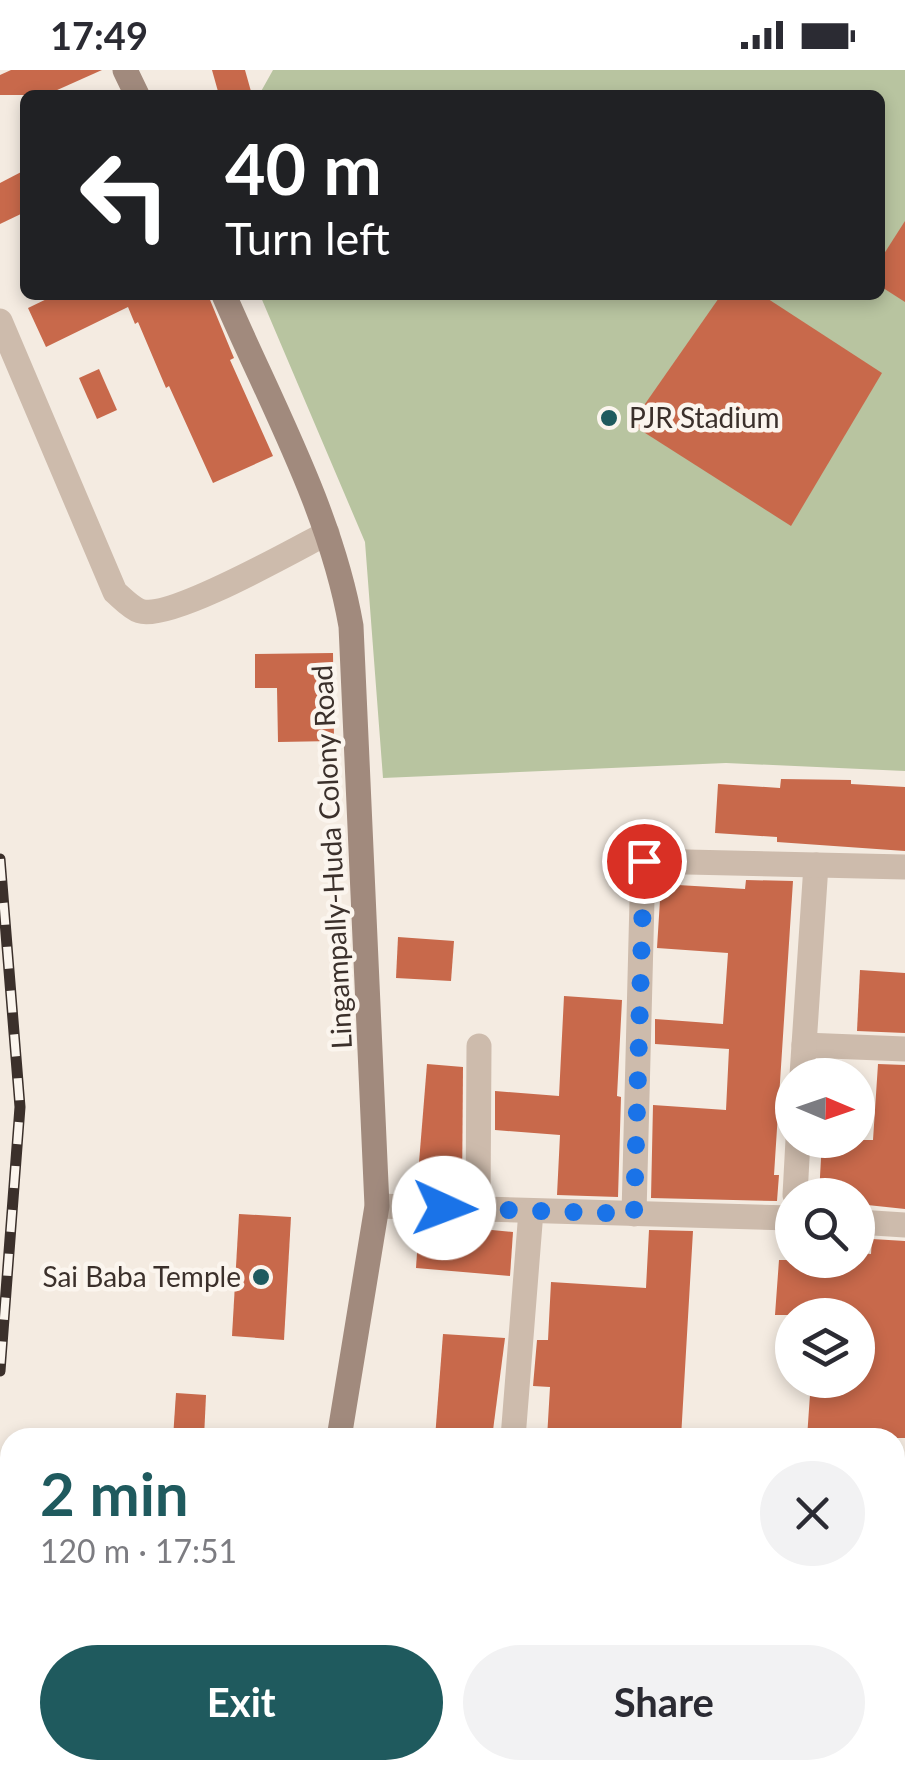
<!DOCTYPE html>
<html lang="en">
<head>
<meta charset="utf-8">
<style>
	:root { --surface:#fff; --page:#f2f2f3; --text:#2b2b33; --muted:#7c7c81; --accent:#1f5a5e }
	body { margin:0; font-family:Lato,sans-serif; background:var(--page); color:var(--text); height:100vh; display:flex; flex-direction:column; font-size:38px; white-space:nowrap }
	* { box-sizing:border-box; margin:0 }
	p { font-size:32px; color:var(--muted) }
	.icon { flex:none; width:55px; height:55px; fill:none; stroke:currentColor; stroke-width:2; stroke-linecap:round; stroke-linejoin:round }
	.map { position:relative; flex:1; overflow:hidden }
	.drawer { position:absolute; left:0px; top:1358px; width:905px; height:352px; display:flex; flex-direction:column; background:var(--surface); border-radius:30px 30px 0 0; box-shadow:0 5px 15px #0003 }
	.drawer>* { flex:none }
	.top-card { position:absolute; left:20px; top:20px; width:865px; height:210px; border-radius:15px; box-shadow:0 5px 15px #0003; background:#202124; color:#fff; overflow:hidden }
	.needle { width:65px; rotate:92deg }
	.buttons { position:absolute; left:775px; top:988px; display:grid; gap:20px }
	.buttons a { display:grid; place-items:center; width:100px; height:100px; border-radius:50%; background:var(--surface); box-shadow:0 5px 15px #0003; font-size:50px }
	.pin { position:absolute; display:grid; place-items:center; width:85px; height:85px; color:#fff; margin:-42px; border:5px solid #fff; border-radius:50%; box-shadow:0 2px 10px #0007 }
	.me { position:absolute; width:110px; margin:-55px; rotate:92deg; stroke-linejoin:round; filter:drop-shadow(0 0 8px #0008) }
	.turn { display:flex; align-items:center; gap:35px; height:210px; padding:0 40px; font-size:45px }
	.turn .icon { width:130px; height:130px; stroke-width:2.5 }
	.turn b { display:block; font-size:70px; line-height:85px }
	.round { display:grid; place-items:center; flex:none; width:105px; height:105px; border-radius:52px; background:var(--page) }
	.summary { display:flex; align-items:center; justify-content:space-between; height:170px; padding:0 40px }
	h1 { font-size:60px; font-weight:700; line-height:75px; color:var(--accent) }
	.button { display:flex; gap:20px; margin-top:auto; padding:20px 40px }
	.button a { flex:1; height:115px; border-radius:60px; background:var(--accent); color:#fff; font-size:40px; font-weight:700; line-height:115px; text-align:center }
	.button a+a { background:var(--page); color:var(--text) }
	.status { display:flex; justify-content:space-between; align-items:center; height:70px; padding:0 50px; background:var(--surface); direction:ltr }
	.status svg { height:28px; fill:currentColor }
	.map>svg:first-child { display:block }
	.green { fill:#b8c4a0 }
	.building { fill:#c8694b }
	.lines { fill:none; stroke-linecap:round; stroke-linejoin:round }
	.street { stroke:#cdbbac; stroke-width:25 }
	.secondary { stroke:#a18a7d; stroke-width:25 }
	.rail-casing { stroke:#3b302b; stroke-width:11 }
	.rail { stroke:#fbf5ee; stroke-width:8; stroke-dasharray:22; stroke-linecap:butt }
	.route { stroke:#1a73e8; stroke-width:18; stroke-dasharray:0 32.4 }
	.poi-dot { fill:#1f5a5e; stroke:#fbf5ee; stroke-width:4 }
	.labels { text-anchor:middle; stroke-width:9; stroke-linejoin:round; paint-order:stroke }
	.poi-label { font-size:28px; fill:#3b302b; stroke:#fbf5ee; text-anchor:start }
	.street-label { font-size:28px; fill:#3b302b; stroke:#fbf5ee }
</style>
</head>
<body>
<div class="status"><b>17:49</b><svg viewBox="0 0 49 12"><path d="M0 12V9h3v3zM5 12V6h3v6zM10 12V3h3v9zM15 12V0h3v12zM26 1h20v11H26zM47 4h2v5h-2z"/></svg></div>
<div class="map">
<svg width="905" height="1708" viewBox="0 0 905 1708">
	<rect width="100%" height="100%" fill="#f4ebe1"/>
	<path class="green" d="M273,0H905V701L726,693L383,708L365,472L260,225H880V25H259Z"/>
	<g class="building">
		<path d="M11,0H102L46,25H0V5Z"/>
		<path d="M212,0H245L252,25H219Z"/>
		<path d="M25,100V142L0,154V113Z"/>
		<path d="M905,151V232L880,216V190Z"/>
		<path d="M55,225H208L234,288L230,290L273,386L213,413L169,316L166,318L138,252L135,254L128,237L46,277L28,238Z"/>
		<path d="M721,225H762L882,303L791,456L631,354Z"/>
		<path d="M99,299L117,340L97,349L79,308Z"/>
		<path d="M333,583L334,671L278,672L277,618H255V584Z"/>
		<path d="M781,709L851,710V714L905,717V781L777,772V767L715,763L718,714L780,718Z"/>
		<path d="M746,810L793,811L774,1105H779L777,1131L651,1128L653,1035L726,1040L729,979L655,974V949L723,954L728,883L657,878L661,814L745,819Z"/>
		<path d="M398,867L454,871L451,911L396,908Z"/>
		<path d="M860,900L905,903V963L857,961Z"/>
		<path d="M564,926L622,930L617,1026L621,1027L618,1127L557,1125L560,1065L495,1060V1021L559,1026Z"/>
		<path d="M427,994L463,997L462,1122L421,1121L417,1117Z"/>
		<path d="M878,994L905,995V1139L858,1134V1125H819L822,1070H873Z"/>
		<path d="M239,1144L291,1147L284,1270L232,1266Z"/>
		<path d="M419,1153L513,1162L510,1206L416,1198Z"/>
		<path d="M649,1160L693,1161L681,1368H547L550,1317L533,1316L537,1270H548L551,1212L646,1218Z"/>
		<path d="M872,1169L905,1171V1368H807L811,1310H858V1245H775L779,1190H858V1183L871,1184Z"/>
		<path d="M443,1264L505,1268L492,1368H435Z"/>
		<path d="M176,1323L206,1325L204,1368H173Z"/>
	</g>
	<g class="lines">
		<g class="street">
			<path d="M0,251L115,522C122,528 131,538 140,541C170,551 294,480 327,463"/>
			<path d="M804,975L905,979"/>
			<path d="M802,1005L816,795"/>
			<path d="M795,1125L798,1070"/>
			<path d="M377,1136L792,1148"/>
			<path d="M478,1139L479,976"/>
			<path d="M634,1144L643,791L905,797"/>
			<path d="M858,1152L905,1155"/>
			<path d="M513,1368L531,1141"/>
			<path d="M895,1406H905"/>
			<path d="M895,1677L905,1678"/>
			<path d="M331,1708V1700"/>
			<path d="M482,1708V1700"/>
		</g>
		<g class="secondary">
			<path d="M125,0L137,25"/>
			<path d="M224,225C270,332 331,441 351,556L377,1136L339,1368"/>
			<path d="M190,1708L191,1700"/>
		</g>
		<defs>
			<path id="rail" d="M0,789L20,1037L0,1301"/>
		</defs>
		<use href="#rail" class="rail-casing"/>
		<use href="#rail" class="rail"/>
	</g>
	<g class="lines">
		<path class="route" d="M444,1138L634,1144L644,791"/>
	</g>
	<g class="poi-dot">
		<circle cx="609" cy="348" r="10"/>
		<circle cx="261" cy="1207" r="10"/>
	</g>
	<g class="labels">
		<g class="poi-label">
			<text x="629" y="358">PJR Stadium</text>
			<text x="241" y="1217" text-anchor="end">Sai Baba Temple</text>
		</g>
		<g class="street-label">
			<text transform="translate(332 787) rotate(-93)" y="10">Lingampally-Huda Colony Road</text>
		</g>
	</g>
</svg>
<div class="buttons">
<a><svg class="needle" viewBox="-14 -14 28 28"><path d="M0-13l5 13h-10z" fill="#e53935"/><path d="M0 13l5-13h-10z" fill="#7c7c81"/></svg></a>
<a><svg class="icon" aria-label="search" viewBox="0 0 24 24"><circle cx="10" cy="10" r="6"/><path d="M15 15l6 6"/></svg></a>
<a><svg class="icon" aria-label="layers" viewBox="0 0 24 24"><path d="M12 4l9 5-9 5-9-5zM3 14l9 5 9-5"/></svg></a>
</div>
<div class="pin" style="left:644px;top:791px;background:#d93025"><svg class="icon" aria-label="arrive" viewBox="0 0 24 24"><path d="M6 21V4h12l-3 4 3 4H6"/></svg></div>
<svg class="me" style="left:444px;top:1138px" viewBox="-20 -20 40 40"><circle r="19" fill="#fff"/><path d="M0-13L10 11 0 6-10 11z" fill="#1a73e8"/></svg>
<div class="top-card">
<div class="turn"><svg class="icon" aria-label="left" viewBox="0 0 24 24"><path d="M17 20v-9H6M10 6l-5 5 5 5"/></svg><div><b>40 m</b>Turn left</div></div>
</div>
<section class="drawer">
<div class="summary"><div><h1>2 min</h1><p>120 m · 17:51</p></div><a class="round"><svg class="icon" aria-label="close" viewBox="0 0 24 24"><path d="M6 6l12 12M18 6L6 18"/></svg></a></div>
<div class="button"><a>Exit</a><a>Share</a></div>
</section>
</div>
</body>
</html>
